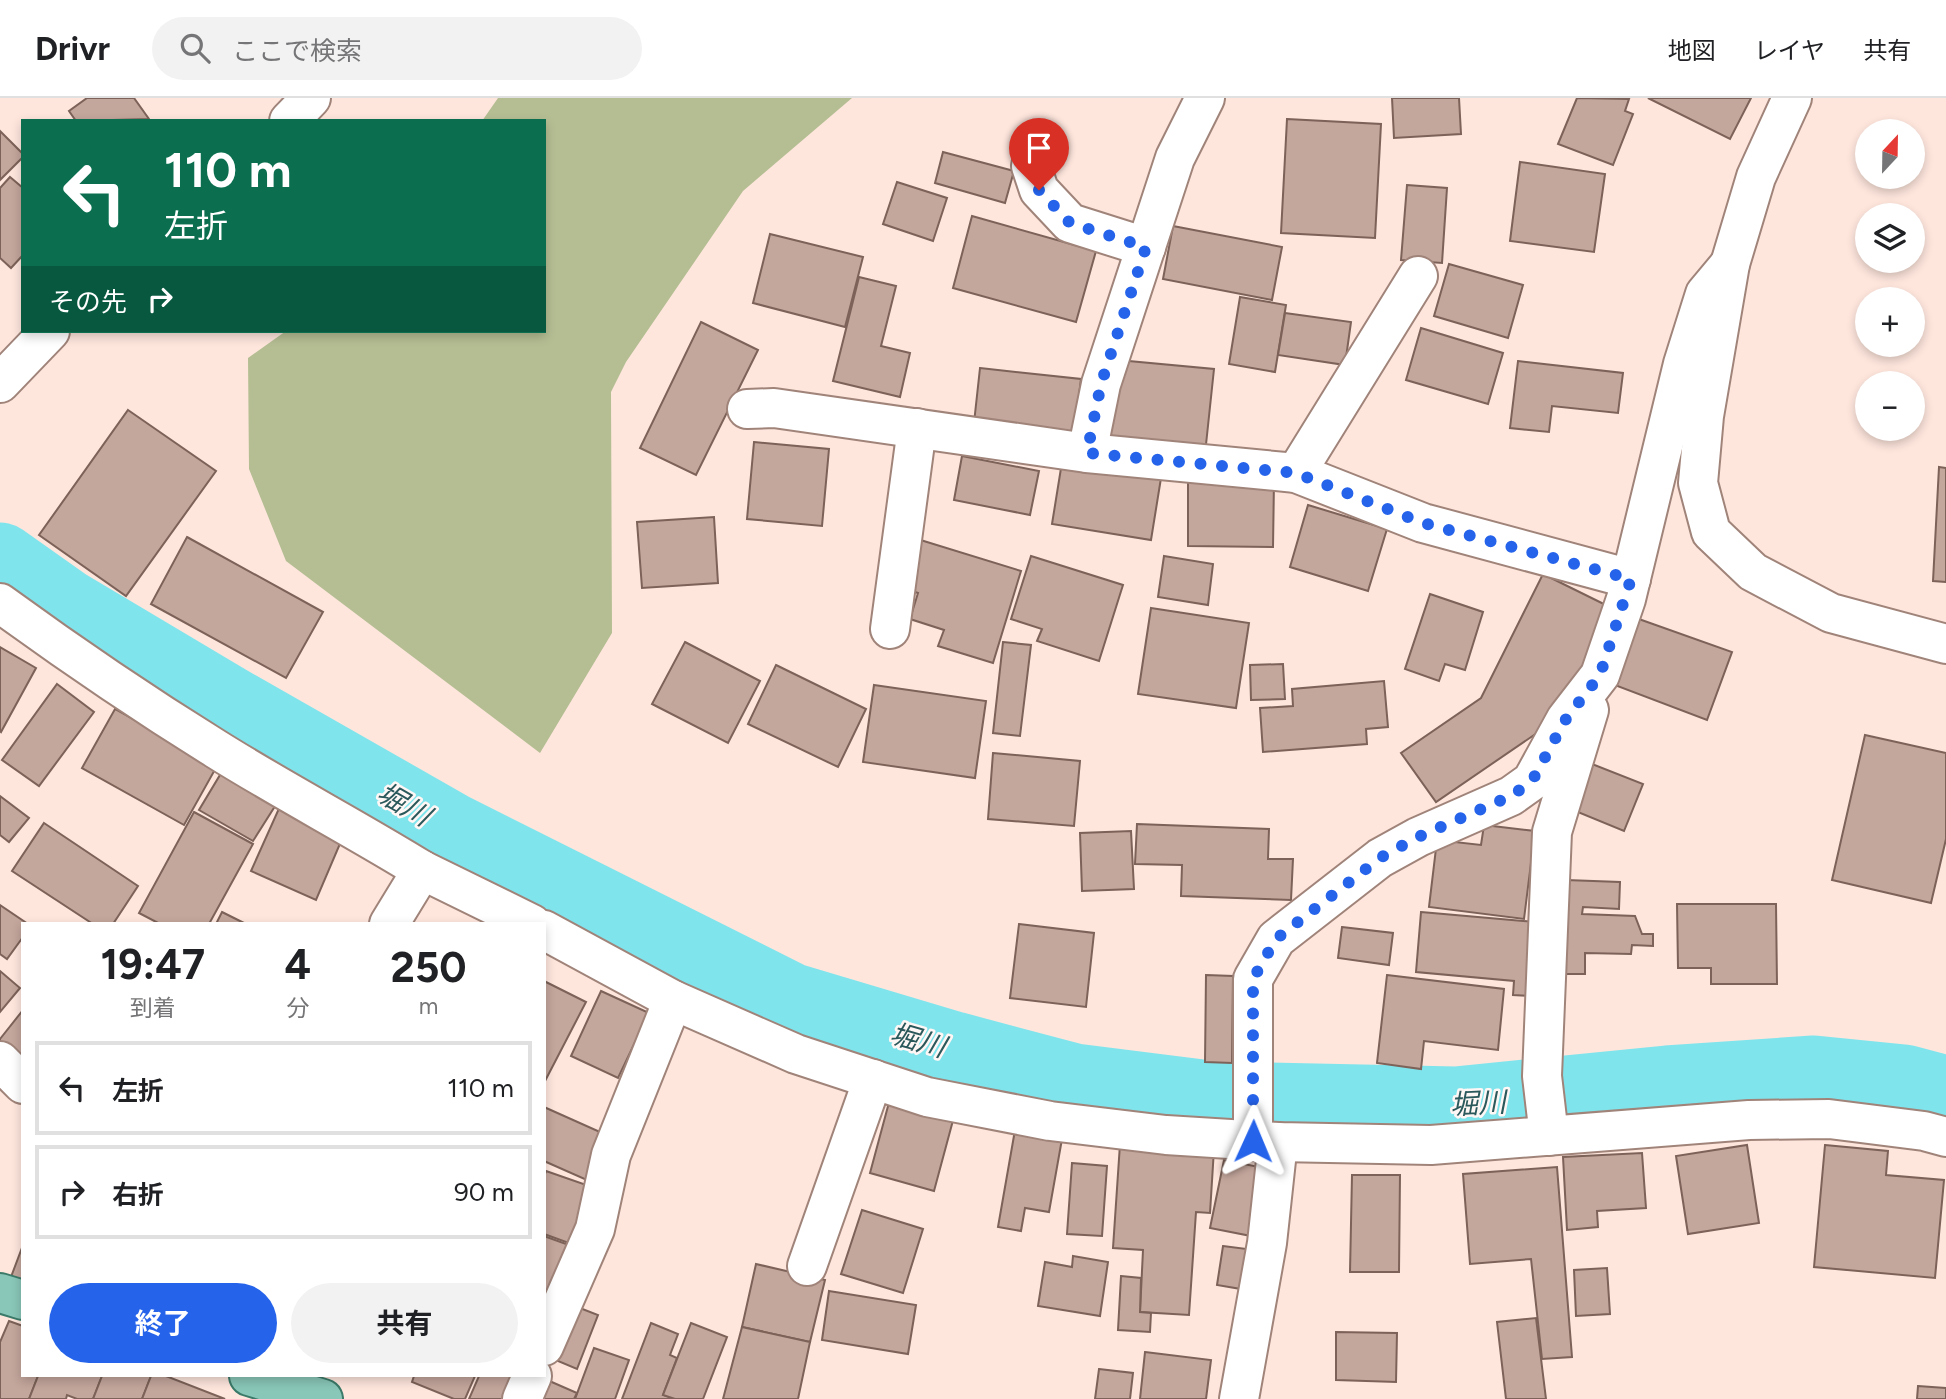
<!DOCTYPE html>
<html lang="ja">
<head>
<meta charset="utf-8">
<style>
	:root { --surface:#fff; --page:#f2f2f2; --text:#202124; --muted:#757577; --line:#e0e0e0; --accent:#2563eb }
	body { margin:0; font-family:Figtree,"Noto Sans JP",sans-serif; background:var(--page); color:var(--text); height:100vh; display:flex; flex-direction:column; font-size:26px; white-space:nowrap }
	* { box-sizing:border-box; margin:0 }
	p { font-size:23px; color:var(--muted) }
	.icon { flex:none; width:38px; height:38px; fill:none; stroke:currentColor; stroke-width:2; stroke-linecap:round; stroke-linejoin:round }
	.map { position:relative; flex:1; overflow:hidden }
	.sheet { position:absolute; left:21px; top:824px; width:525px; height:455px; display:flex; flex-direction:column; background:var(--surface); border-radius:0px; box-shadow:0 4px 10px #0003 }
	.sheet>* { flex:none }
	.banner { position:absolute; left:21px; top:21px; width:525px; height:214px; border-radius:0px; box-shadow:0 4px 10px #0003; background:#0b6e4f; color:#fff; overflow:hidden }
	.needle { width:46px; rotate:22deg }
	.buttons { position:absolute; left:1855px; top:21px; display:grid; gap:14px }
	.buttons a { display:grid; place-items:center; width:70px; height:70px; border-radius:50%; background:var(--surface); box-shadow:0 4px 10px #0003; font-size:35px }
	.pin { position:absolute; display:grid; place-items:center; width:60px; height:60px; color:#fff; margin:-72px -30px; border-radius:50% 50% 50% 0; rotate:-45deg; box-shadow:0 0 7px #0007 }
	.pin .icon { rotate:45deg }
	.me { position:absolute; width:77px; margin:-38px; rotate:1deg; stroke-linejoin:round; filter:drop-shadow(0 0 5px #0008) }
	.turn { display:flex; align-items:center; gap:24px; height:147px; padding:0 28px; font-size:32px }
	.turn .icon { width:91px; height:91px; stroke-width:2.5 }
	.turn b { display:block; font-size:49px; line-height:60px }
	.then { display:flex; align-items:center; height:66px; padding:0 28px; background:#0003; gap:14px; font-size:26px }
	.eta { display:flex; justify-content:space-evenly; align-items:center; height:119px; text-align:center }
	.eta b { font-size:42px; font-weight:700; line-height:49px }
	.primary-button { display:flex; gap:14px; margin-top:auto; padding:14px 28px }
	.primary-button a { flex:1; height:80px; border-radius:42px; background:var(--accent); color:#fff; font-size:28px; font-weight:700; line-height:80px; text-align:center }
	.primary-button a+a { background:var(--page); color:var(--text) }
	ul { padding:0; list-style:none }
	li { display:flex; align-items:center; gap:21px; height:94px; margin:0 14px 10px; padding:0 14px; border:4px solid var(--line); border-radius:0px }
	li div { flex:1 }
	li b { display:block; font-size:26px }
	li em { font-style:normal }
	header { display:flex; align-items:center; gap:42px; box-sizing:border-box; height:98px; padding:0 35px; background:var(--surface); border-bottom:2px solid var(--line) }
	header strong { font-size:33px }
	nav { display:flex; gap:38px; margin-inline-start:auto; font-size:24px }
	.search { width:490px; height:63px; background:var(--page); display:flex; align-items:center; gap:18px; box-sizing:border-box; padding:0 24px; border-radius:38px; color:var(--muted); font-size:26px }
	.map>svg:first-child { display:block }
	.green { fill:#b5be93 }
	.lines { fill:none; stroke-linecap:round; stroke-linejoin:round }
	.river { stroke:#80e4ec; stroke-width:79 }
	.building { fill:#c3a69c; stroke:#7c6258; stroke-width:2 }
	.street-casing { stroke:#a0847a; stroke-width:42 }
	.secondary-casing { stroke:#a0847a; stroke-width:42 }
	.primary-casing { stroke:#3c7b69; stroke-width:42 }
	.street { stroke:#fff; stroke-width:38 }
	.secondary { stroke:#fff; stroke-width:38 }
	.primary { stroke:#89c7b8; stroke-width:38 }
	.route { stroke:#2563eb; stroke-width:12; stroke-dasharray:0 21.6 }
	.labels { text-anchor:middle; stroke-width:5; stroke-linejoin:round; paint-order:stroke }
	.water-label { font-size:28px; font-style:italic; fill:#2b585b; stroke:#fef7f5 }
</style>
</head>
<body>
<header>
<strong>Drivr</strong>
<div class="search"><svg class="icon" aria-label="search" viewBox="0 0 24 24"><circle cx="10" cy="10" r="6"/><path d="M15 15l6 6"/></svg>ここで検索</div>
<nav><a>地図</a><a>レイヤ</a><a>共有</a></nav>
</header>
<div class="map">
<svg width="1946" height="1301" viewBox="0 0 1946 1301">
	<rect width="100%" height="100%" fill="#fee6dd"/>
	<path class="green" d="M498,0H852L743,93L626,264L611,294L612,535L540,655L286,463L249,371L248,260L286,233H544V23H482Z"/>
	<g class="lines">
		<path class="river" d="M0,464L65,510L228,607L451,734L790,904L954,953L1074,985L1217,1003L1456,1008L1667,987L1814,977L1904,986L1946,997"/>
	</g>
	<g class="building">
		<path d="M87,0H134L149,21L76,23L69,13Z"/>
		<path d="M1392,0H1459L1461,36L1394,40Z"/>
		<path d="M1577,0L1629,1L1625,13L1633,16L1613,67L1558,46Z"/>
		<path d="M1648,0H1751L1730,41Z"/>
		<path d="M1287,21L1381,26L1375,140L1281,135Z"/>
		<path d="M0,33L23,56V59L0,82Z"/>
		<path d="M943,54L1014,73L1005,105L935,85Z"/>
		<path d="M1520,64L1605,76L1594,154L1510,143Z"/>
		<path d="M10,79L23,90V157L11,170L0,160V90Z"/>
		<path d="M897,84L947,100L933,143L883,126Z"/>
		<path d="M1407,87L1447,90L1442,165L1401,162Z"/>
		<path d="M972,118L1096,153L1076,224L953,190Z"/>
		<path d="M1173,128L1282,149L1272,202L1163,181Z"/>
		<path d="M770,136L863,159L845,229L753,205Z"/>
		<path d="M1449,166L1523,187L1508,240L1434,218Z"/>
		<path d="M859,179L896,188L881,248L910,255L900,299L833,283Z"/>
		<path d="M1240,199L1286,207L1275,274L1229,266Z"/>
		<path d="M1285,215L1351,224L1345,267L1278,257Z"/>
		<path d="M701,224L758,252L696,377L640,350Z"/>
		<path d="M1421,230L1503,255L1488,306L1406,282Z"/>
		<path d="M1118,262L1214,271L1205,356L1109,347Z"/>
		<path d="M1518,263L1623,275L1618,315L1552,308L1549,334L1510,330Z"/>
		<path d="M980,270L1081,281L1074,337L974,325Z"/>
		<path d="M128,312L216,373L126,498L39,437Z"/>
		<path d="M754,344L829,351L822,428L747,421Z"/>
		<path d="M962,358L1039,373L1030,417L954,402Z"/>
		<path d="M1062,364L1161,380L1151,442L1052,426Z"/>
		<path d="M1939,369L1946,370V484L1933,483Z"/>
		<path d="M1188,382L1274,383L1273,449L1188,448Z"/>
		<path d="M1308,407L1387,431L1368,493L1290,469Z"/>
		<path d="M714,419L718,485L642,490L637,424Z"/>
		<path d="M187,439L323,514L286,580L151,506Z"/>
		<path d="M914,440L1021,473L993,565L938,548L944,532L910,521L918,495L899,489Z"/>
		<path d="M1031,458L1123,487L1099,563L1037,543L1042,531L1011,521Z"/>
		<path d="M1164,458L1213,466L1208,507L1158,499Z"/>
		<path d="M1543,476L1618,513L1588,572L1537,635L1436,704L1401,655L1481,600Z"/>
		<path d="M1430,496L1483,514L1465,572L1445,566L1439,583L1405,571Z"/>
		<path d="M1151,510L1249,525L1236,610L1138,596Z"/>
		<path d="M1636,520L1732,554L1707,622L1612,586Z"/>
		<path d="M685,544L760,583L728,645L652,606Z"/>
		<path d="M1003,544L1031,547L1020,638L993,635Z"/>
		<path d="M0,549L36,570L1,634L0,633Z"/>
		<path d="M1283,566L1285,601L1251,602L1250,567Z"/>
		<path d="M776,567L866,611L838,669L748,626Z"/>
		<path d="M1384,583L1388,629L1366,631L1367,646L1263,654L1260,610L1293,608L1292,591Z"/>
		<path d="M57,586L94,614L39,688L2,662Z"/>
		<path d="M874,587L986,603L975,680L863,664Z"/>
		<path d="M115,611L217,668L184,727L82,670Z"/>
		<path d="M1865,637L1946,655V741L1931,805L1832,782Z"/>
		<path d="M993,655L1080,663L1074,728L988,721Z"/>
		<path d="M1587,664L1643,686L1624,733L1568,710Z"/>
		<path d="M223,672L277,705L253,743L199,712Z"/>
		<path d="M0,698L29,720L9,744L0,737Z"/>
		<path d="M281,706L345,734L316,802L251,773Z"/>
		<path d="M194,714L253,746L209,826H160L139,815Z"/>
		<path d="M44,725L138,788L113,826H93L12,773Z"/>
		<path d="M1137,726L1269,731L1268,761H1293L1291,802L1181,798L1182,767L1135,766Z"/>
		<path d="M1484,727L1535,733L1524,821L1429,809L1437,742L1481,747Z"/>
		<path d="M1131,733L1134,791L1082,793L1080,735Z"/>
		<path d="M1566,782L1620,784L1619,811L1583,809L1582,816L1635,818L1642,836H1653V848L1632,847L1631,856L1585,855V876H1565Z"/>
		<path d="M1677,806H1776L1777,886H1711V870H1678Z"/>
		<path d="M0,807L28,826H23V839L7,861L0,856Z"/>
		<path d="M222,814L246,826H216Z"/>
		<path d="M1421,814L1535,824L1529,898L1513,897L1514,883L1416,874Z"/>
		<path d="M1019,826L1094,835L1086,909L1010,900Z"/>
		<path d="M1342,829L1393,835L1389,867L1338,860Z"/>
		<path d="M0,873L20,890L0,914Z"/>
		<path d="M1206,877L1233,878L1232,965L1205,964Z"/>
		<path d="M1387,877L1504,891L1498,952L1424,943L1421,971L1377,965Z"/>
		<path d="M544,883L586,904L544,985Z"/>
		<path d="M601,893L649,915L618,980L571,958Z"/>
		<path d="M23,912V964L0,946V941Z"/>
		<path d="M891,997L955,1015L934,1093L870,1075Z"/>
		<path d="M544,1009L609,1038L589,1083L544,1063Z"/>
		<path d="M1015,1032L1062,1041L1049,1114L1025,1110L1021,1133L998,1129Z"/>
		<path d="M1120,1046L1214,1051L1210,1115L1196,1114L1189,1217L1140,1214L1143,1152L1113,1150Z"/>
		<path d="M1747,1047L1759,1125L1688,1136L1676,1058Z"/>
		<path d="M1825,1047L1888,1053L1886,1077L1944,1082L1935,1180L1814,1169Z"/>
		<path d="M1642,1055L1646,1110L1597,1113L1598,1129L1567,1132L1563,1059Z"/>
		<path d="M1224,1062L1264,1070L1251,1138L1210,1130Z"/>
		<path d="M1072,1065L1107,1068L1102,1138L1067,1136Z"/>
		<path d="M1557,1069L1572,1259L1542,1261L1531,1161L1470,1166L1463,1076Z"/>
		<path d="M546,1073L598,1091L577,1148L544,1136V1079Z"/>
		<path d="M1352,1077H1400L1399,1174H1350Z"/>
		<path d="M862,1112L923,1131L903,1195L841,1176Z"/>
		<path d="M544,1138L580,1151L544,1205Z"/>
		<path d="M23,1147V1184L11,1179Z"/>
		<path d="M1223,1148L1247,1151L1241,1191L1217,1187Z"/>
		<path d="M1073,1158L1108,1164L1100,1218L1038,1208L1045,1164L1072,1169Z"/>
		<path d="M756,1166L825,1182L810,1244L742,1229Z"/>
		<path d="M1607,1170L1610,1216L1576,1218L1574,1172Z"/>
		<path d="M1121,1178L1141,1180L1140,1214L1151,1215L1150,1234L1118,1232Z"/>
		<path d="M829,1193L916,1207L908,1256L822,1242Z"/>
		<path d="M567,1205L598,1217L577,1271L546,1258Z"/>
		<path d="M1536,1220L1546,1301H1506L1497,1224Z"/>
		<path d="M9,1223L23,1228V1278H38L29,1301H0V1244Z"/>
		<path d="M651,1225L678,1236L670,1257L677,1260L663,1297L675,1301H622Z"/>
		<path d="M691,1225L727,1239L703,1301H675L663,1297Z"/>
		<path d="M742,1229L810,1244L798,1301H723Z"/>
		<path d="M1336,1234L1397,1235L1396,1284L1336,1282Z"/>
		<path d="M594,1250L629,1262L615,1301H575Z"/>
		<path d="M1145,1254L1211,1262L1206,1301H1140Z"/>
		<path d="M1099,1271L1133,1275L1130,1301H1095Z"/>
		<path d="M38,1278H102L93,1301H77L67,1297L66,1301H29Z"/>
		<path d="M102,1278H151L142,1301H93Z"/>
		<path d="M151,1278H166L225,1301H142Z"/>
		<path d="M414,1278H475L465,1301H454L412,1284Z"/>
		<path d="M479,1278H527L517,1301H469Z"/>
		<path d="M538,1278L577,1295L574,1301H525Z"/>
		<path d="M1918,1288L1946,1290V1301H1917Z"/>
	</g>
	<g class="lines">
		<defs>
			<g id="street">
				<path d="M1792,0L1756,79L1730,166L1704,318L1698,385L1711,434L1753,474L1831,515L1946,546"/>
				<path d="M1031,68L1039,92L1070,125L1146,149"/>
				<path d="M747,311L774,310L1087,355L1296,375L1423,425L1631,481"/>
				<path d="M1087,355L1101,286L1175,60L1205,0"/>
				<path d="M1296,375L1418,178"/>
				<path d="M0,505C70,556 142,605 216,651C283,693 354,730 422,772"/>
				<path d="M890,531L917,330"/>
				<path d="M389,826L422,772L532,826"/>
				<path d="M544,832L673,902L796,956L927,999L1050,1023L1166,1037L1278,1044L1431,1047L1749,1022L1829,1021L1924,1033L1946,1039"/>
				<path d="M0,963L23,986"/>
				<path d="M1549,1038L1542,978L1552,734L1589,612"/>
				<path d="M1253,1043V881L1276,841L1380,760L1418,739L1511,698L1532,683L1566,621L1600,577L1626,501L1683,266L1705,196L1730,166"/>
				<path d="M807,1168L873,981"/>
				<path d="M544,1248L595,1131L611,1057L673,902"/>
				<path d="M522,1301L532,1278"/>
				<path d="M1239,1301L1267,1145L1278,1044"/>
			</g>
			<g id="secondary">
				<path d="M289,23L311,0"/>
				<path d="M0,285L50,233"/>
			</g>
			<g id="primary">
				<path d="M0,1195L23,1202"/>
				<path d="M249,1278L323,1301"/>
			</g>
		</defs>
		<use href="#street" class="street-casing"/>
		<use href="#secondary" class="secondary-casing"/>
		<use href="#primary" class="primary-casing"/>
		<use href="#street" class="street"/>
		<use href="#secondary" class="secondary"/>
		<use href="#primary" class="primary"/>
	</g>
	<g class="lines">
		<path class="route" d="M1039,92L1070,125L1146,149L1101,286L1087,355L1296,375L1423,425L1631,481L1600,577L1566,621L1532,683L1511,698L1418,739L1380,760L1276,841L1253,881V1043"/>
	</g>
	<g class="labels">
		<g class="water-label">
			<text transform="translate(404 706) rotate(30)" y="10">堀川</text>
			<text transform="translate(918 942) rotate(16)" y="10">堀川</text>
			<text transform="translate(1478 1005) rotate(-3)" y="10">堀川</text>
		</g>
	</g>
</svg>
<div class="buttons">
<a><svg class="needle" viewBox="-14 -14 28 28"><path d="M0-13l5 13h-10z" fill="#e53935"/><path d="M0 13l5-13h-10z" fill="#757577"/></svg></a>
<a><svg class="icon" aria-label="layers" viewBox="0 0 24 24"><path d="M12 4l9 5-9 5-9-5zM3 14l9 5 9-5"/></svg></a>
<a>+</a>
<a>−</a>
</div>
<div class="pin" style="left:1039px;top:92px;background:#d93025"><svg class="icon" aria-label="arrive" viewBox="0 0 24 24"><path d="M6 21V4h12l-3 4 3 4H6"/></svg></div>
<svg class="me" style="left:1253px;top:1043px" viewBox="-20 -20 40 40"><path d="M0-17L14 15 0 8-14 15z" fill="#2563eb" stroke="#fff" stroke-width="4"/></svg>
<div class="banner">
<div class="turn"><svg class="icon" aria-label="left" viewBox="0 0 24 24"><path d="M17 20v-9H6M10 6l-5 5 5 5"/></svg><div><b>110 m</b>左折</div></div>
<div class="then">その先<svg class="icon" aria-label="right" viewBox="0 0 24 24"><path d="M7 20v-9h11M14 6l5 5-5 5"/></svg></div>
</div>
<section class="sheet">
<div class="eta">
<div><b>19:47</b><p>到着</p></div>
<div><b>4</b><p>分</p></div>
<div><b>250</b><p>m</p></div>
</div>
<ul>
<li><svg class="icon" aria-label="left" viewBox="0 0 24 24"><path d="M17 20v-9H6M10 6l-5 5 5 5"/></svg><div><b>左折</b></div><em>110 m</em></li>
<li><svg class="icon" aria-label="right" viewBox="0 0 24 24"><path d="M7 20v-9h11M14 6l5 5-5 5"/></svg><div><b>右折</b></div><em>90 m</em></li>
</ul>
<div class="primary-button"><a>終了</a><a>共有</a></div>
</section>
</div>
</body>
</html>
